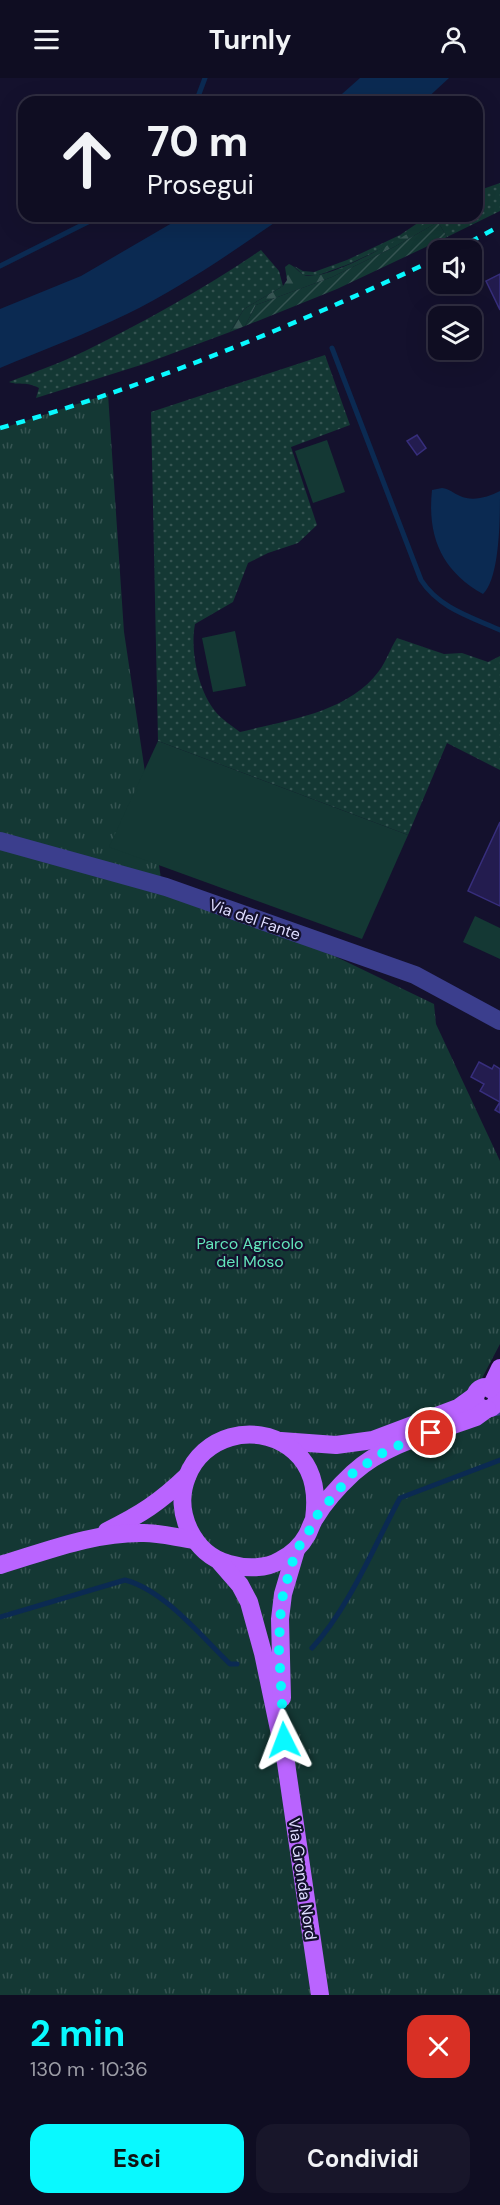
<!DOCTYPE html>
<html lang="it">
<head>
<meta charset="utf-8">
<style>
	:root { --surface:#0f0d22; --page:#18162a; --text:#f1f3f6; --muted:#9b9ca5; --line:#2f2d40; --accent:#09f9ff }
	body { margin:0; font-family:"DM Sans",sans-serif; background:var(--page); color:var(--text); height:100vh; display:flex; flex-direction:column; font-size:22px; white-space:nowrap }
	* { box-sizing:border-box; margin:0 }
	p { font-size:20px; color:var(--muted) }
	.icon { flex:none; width:33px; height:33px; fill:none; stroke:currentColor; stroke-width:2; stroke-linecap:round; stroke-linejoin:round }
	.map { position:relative; height:1917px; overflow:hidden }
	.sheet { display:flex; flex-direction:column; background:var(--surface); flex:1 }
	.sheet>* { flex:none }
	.guide { position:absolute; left:18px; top:18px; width:465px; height:126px; border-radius:18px; box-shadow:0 6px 24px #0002,0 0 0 2px var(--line); background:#0f0d22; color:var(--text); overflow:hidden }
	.fabs { position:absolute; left:428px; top:162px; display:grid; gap:12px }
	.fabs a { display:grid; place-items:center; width:54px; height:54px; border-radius:12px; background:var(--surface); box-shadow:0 6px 24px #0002,0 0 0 2px var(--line); font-size:30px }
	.pin { position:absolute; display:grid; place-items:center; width:51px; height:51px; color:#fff; margin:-26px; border:3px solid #fff; border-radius:50%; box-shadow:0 2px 6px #0007 }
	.me { position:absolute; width:66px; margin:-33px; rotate:357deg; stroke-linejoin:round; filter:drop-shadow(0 0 4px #0008) }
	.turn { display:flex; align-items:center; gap:21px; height:126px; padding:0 30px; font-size:27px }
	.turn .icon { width:78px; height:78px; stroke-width:2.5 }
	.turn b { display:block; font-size:42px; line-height:51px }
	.round { display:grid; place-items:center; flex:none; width:63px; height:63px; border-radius:18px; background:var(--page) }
	.summary { display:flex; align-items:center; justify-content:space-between; height:102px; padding:0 30px }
	h1 { font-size:36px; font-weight:700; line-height:45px; color:var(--accent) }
	.primary-button { display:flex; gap:12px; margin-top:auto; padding:12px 30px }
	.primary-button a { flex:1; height:69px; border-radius:18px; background:var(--accent); color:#111; font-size:24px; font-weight:700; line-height:69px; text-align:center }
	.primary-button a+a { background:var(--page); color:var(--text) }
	header { display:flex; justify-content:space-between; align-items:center; height:78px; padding:0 30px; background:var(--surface); font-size:27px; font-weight:700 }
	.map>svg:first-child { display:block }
	.grass { fill:url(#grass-dots) }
	.forest { fill:url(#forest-firs) }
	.park { fill:url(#park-tufts) }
	.garden { fill:url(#garden-furrows) }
	.pitch { fill:#143834 }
	.water { fill:#0b2a52 }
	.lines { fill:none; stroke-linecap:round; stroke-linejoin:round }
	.stream { stroke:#0b2a52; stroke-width:5 }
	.building { fill:#231c4f; stroke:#372e7c; stroke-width:1.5 }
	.minor { stroke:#3b3e8d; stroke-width:18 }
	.major { stroke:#ba64ff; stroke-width:18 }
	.rail { stroke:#09f9ff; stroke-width:4.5; stroke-dasharray:9 8; stroke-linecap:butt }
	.route { stroke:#09f9ff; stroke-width:10; stroke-dasharray:0 18 }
	.labels { text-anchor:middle; stroke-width:4.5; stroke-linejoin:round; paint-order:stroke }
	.street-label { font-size:16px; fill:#dfddff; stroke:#14112d }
	.park-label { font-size:16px; fill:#63e5bb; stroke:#14112d }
</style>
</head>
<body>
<header><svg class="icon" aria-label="menu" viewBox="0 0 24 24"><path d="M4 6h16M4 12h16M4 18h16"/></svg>Turnly<svg class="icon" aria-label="person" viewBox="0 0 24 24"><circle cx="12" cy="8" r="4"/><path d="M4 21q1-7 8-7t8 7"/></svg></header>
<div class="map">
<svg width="500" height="1917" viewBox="0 0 500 1917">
	<defs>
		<pattern id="grass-dots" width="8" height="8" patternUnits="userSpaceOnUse" patternTransform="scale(1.5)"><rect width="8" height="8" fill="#143834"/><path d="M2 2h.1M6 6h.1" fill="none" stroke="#365452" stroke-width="1.8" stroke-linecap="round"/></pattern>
		<pattern id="forest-firs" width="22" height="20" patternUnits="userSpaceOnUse" patternTransform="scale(1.5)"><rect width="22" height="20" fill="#143834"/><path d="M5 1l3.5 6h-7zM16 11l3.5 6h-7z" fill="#365452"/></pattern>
		<pattern id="park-tufts" width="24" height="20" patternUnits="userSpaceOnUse" patternTransform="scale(1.5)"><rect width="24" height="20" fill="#143834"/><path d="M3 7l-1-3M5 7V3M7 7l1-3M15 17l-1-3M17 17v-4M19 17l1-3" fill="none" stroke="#365452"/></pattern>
		<pattern id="garden-furrows" width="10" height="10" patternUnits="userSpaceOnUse" patternTransform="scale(1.5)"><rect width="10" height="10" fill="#143834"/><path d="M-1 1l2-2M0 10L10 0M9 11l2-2" fill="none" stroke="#365452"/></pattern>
	</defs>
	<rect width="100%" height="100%" fill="#14112d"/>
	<g class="grass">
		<path d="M500,105V133L447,159L438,144L432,142L402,161L349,186L316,198L303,197L294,188L303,193L314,194L347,182L400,157L428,138H477V113Z"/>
		<path d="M261,172L279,193L283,208L244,231L230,254L144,286L36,320L39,310C26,303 21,308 9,304C34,294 61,285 85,273C146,243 205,210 261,172Z"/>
		<path d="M325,277L350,347L291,369L317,447L298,465L268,475L248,485L233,524L195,546C190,572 198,612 215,633C221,641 232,648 240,654C287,642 348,635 379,593C386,584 390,571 397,560L444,576L462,575L488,584L500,578V692L447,665L408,757L158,663L151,334Z"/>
	</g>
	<path class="forest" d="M432,141L438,144L394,169L332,199L256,227L245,248L230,254L244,231L283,208L287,202L285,189L289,186C295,188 298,194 304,197C325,206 412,154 432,141Z"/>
	<path class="park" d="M108,316L124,554L163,814L293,858L434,926L436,946L500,1083V1266L457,1348L500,1336V1917H0V351Z"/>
	<path class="garden" d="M438,144L447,159L337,211L245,248L256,227L332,199L394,169Z"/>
	<g class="pitch">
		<path d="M327,362L345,414L313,425L295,373Z"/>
		<path d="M235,553L246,608L213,614L202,560Z"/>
		<path d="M158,663L408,757L362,861L109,769Z"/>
		<path d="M475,838L500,850V881L463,864Z"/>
	</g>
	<g class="water">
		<path d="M360,0H449L423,24H333Z"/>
		<path d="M184,138H284C234,173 182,209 127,236C86,256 43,272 0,290V231L81,198Z"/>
		<path d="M442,410C450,411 453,415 460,418C473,424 488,419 500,413C500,440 500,500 483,516C442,493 427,459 432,412Z"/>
	</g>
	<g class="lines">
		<g class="stream">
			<path d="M196,24L205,0"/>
			<path d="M0,188L100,138"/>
			<path d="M332,270L421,502C439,530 471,539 500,552"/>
			<path d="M0,1539L125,1502C164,1512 201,1558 230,1586H237"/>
			<path d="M312,1570C349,1530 374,1468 400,1420L500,1382"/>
		</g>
	</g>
	<g class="building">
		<path d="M500,196V232L486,203Z"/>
		<path d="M417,357L426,370L417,377L407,363Z"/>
		<path d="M500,744V828L468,813Z"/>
		<path d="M479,984L492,991L494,987L500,991V1035L495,1032L500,1024L480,1013L484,1006L471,999Z"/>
	</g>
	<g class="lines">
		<g class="minor">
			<path d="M0,763L166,809L415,897L500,943"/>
			<path d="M490,1330L500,1328"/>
		</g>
		<g class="major">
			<circle cx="486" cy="1320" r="11"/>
			<path d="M490,1311L500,1290"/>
			<path d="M281,1363L336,1367L373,1362L458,1330L476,1317"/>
			<path d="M314,1441C318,1412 313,1386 289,1369C254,1344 202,1358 187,1399C173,1434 193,1476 229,1486C246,1491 266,1491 281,1482C292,1476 301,1468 307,1457C310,1452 311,1446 315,1440C324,1425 339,1408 353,1395C386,1365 435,1354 476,1339L487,1331"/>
			<path d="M107,1453C140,1437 160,1424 187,1398"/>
			<path d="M220,1484L240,1507L249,1524L263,1575L286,1685L320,1917"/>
			<path d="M0,1487C47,1473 94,1454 144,1455C161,1455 178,1460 195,1462"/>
			<path d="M282,1620L280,1541L283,1516L296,1472"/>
		</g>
		<g class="rail">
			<path d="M455,172L500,148"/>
			<path d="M0,350C149,308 298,246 438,180"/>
		</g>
	</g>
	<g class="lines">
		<path class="route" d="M284,1662L279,1572L280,1541L283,1516L296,1472L307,1458L314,1441L353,1395L387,1372L431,1355"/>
	</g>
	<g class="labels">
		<g class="street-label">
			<text transform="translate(255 841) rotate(19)" y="6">Via del Fante</text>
			<text transform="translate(303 1801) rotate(82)" y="6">Via Gronda Nord</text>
		</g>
		<g class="park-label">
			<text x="250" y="1171">Parco Agricolo<tspan x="250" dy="18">del Moso</tspan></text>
		</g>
	</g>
</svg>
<div class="fabs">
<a><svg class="icon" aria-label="sound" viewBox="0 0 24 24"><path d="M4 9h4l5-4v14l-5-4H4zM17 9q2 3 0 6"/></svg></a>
<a><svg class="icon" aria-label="layers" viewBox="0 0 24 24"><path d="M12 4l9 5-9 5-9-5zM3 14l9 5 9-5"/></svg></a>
</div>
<div class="pin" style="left:431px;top:1355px;background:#d93025"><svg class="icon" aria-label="arrive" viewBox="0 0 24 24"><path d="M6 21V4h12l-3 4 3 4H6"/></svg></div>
<svg class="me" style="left:284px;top:1662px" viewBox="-20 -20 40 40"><path d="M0-17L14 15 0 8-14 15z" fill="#09f9ff" stroke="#fff" stroke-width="4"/></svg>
<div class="guide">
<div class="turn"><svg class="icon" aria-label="ahead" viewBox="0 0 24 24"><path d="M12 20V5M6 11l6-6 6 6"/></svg><div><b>70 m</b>Prosegui</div></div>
</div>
</div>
<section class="sheet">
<div class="summary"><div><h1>2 min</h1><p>130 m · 10:36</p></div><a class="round" style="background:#d93025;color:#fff"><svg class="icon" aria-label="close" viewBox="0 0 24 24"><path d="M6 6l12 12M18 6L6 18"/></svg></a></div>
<div class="primary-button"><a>Esci</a><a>Condividi</a></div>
</section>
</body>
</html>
